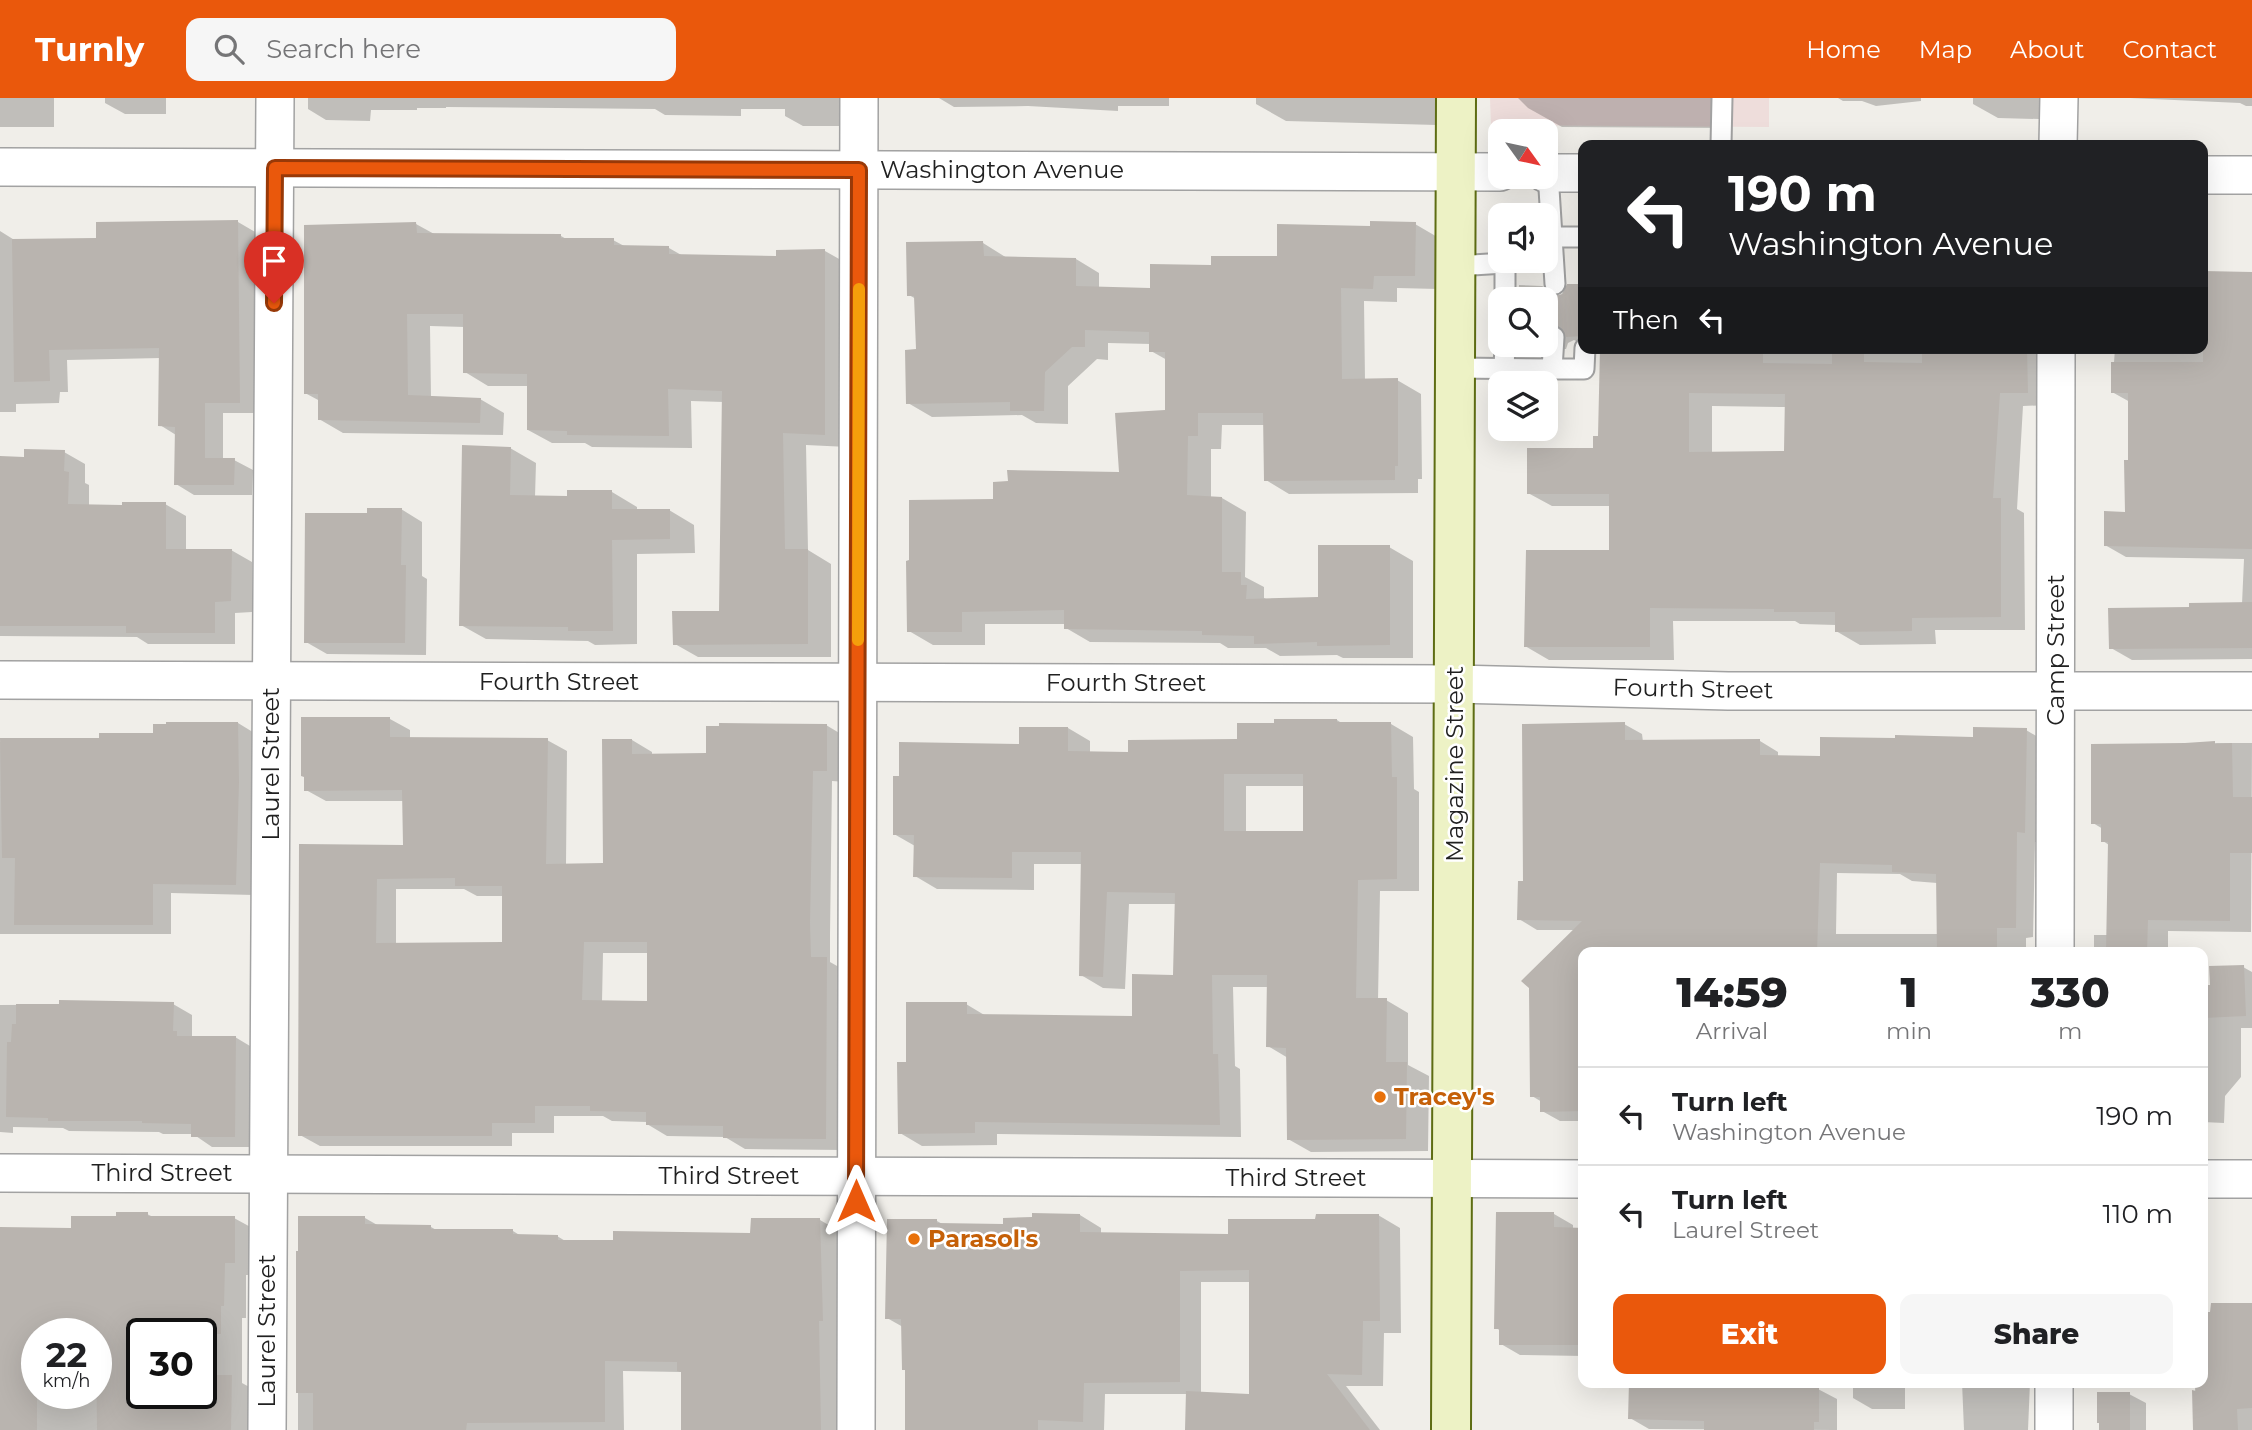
<!DOCTYPE html>
<html lang="en">
<head>
<meta charset="utf-8">
<style>
	:root { --surface:#fff; --page:#f6f6f6; --text:#202124; --muted:#757577; --line:#e0e0e0; --accent:#ea580c }
	body { margin:0; font-family:Montserrat,sans-serif; background:var(--page); color:var(--text); height:100vh; display:flex; flex-direction:column; font-size:26px; white-space:nowrap }
	* { box-sizing:border-box; margin:0 }
	p { font-size:23px; color:var(--muted) }
	.icon { flex:none; width:38px; height:38px; fill:none; stroke:currentColor; stroke-width:2; stroke-linecap:round; stroke-linejoin:round }
	.map { position:relative; flex:1; overflow:hidden }
	.details { position:absolute; left:1578px; top:849px; width:630px; height:441px; display:flex; flex-direction:column; background:var(--surface); border-radius:14px; box-shadow:0 7px 28px #0002 }
	.details>* { flex:none }
	.banner { position:absolute; left:1578px; top:42px; width:630px; height:214px; border-radius:14px; box-shadow:0 7px 28px #0002; background:#202124; color:#fff; overflow:hidden }
	.needle { width:46px; rotate:123deg }
	.fabs { position:absolute; left:1488px; top:21px; display:grid; gap:14px }
	.fabs a { display:grid; place-items:center; width:70px; height:70px; border-radius:14px; background:var(--surface); box-shadow:0 7px 28px #0002; font-size:35px }
	.speed { position:absolute; left:21px; top:1220px; display:flex; gap:14px; font-size:35px; font-weight:700; text-align:center }
	.speed>* { display:grid; place-content:center; width:91px; height:91px; border-radius:50%; background:var(--surface); box-shadow:0 7px 28px #0002; line-height:1 }
	.speed small { font-size:18px; font-weight:400 }
	.speed .limit { border:4px solid #111; border-radius:10px; background:#fff; color:#111 }
	.pin { position:absolute; display:grid; place-items:center; width:60px; height:60px; color:#fff; margin:-72px -30px; border-radius:50% 50% 50% 0; rotate:-45deg; box-shadow:0 0 7px #0007 }
	.pin .icon { rotate:45deg }
	.me { position:absolute; width:77px; margin:-38px; rotate:0deg; stroke-linejoin:round; filter:drop-shadow(0 0 5px #0008) }
	.turn { display:flex; align-items:center; gap:24px; height:147px; padding:0 35px; font-size:32px }
	.turn .icon { width:91px; height:91px; stroke-width:2.5 }
	.turn b { display:block; font-size:49px; line-height:60px }
	.then { display:flex; align-items:center; height:66px; padding:0 35px; background:#0003; gap:14px; font-size:26px }
	.eta { display:flex; justify-content:space-evenly; align-items:center; height:119px; text-align:center }
	.eta b { font-size:42px; font-weight:800; line-height:49px }
	.action { display:flex; gap:14px; margin-top:auto; padding:14px 35px }
	.action a { flex:1; height:80px; border-radius:14px; background:var(--accent); color:#fff; font-size:28px; font-weight:800; line-height:80px; text-align:center }
	.action a+a { background:var(--page); color:var(--text) }
	ul { padding:0; list-style:none }
	li { display:flex; align-items:center; gap:21px; height:98px; padding:0 35px; border-top:2px solid var(--line) }
	li div { flex:1 }
	li b { display:block; font-size:26px }
	li em { font-style:normal }
	header { display:flex; align-items:center; gap:42px; box-sizing:border-box; height:98px; padding:0 35px; background:var(--accent); color:#fff }
	header strong { font-size:33px }
	nav { display:flex; gap:38px; margin-inline-start:auto; font-size:24px }
	.search { width:490px; height:63px; background:var(--page); display:flex; align-items:center; gap:18px; box-sizing:border-box; padding:0 24px; border-radius:14px; color:var(--muted); font-size:26px }
	.map>svg:first-child { display:block }
	.commercial { fill:#eedddb }
	.shadow { fill:#0003; fill-rule:evenodd }
	.building { fill:#b9b4af; fill-rule:evenodd }
	.lines { fill:none; stroke-linecap:round; stroke-linejoin:round }
	.lane-casing { stroke:#a2a2a2; stroke-width:23 }
	.street-casing { stroke:#a2a2a2; stroke-width:40 }
	.secondary-casing { stroke:#5e6d13; stroke-width:42 }
	.lane { stroke:#fff; stroke-width:19 }
	.street { stroke:#fff; stroke-width:37 }
	.secondary { stroke:#edf2c5; stroke-width:38 }
	.route-casing { stroke:#983908; stroke-width:18 }
	.route { stroke:#ea580c; stroke-width:12 }
	.slow { stroke:#f59e0b; stroke-width:12 }
	.food-dot { fill:#e8710a; stroke:#fff; stroke-width:2.5 }
	.labels { text-anchor:middle; stroke-width:5; stroke-linejoin:round; paint-order:stroke }
	.street-label { font-size:24px; fill:#212121; stroke:#fff }
	.food-label { font-size:24px; font-weight:bold; fill:#c56008; stroke:#fff; text-anchor:start }
</style>
</head>
<body>
<header>
<strong>Turnly</strong>
<div class="search"><svg class="icon" aria-label="search" viewBox="0 0 24 24"><circle cx="10" cy="10" r="6"/><path d="M15 15l6 6"/></svg>Search here</div>
<nav><a>Home</a><a>Map</a><a>About</a><a>Contact</a></nav>
</header>
<div class="map">
<svg width="2252" height="1332" viewBox="0 0 2252 1332">
	<rect width="100%" height="100%" fill="#f0eee9"/>
	<path class="commercial" d="M1490,0H1769V29L1491,27Z"/>
	<g class="shadow">
		<rect x="0" y="0" width="54" height="29"/>
		<path d="M105,0H166V16H125L105,5Z"/>
		<path d="M308,0H845V28H803L785,18V11H741V18L665,17L655,11L446,9V10H417V12H371L370,23L326,22L308,11Z"/>
		<path d="M939,0H1169V8H1118V13L1028,8L954,9Z"/>
		<path d="M1256,0H1438L1437,27L1286,23L1256,6Z"/>
		<path d="M1518,0H1726V30L1562,29L1528,10Z"/>
		<path d="M1838,0H1921V3L1876,8L1862,3H1843Z"/>
		<path d="M1973,0H2051V2H2040L2039,21L1998,20L1973,6Z"/>
		<path d="M2130,0H2252V8H2246L2240,5Z"/>
		<path d="M238,124L257,135L258,315H223V362H234L253,372L252,397H194L176,386V337L160,327L161,260L67,262L68,294H60L59,305L16,306V314H0V133L16,143L98,142Z"/>
		<path d="M416,126L436,137L561,138L568,142H613L626,149L669,150L683,158L777,160V153H825L848,166V349L806,347L808,452L831,466V559H698L675,546L721,515L724,304L691,303L692,350L592,349L585,345H552L528,332L529,288H488L465,274V229L430,228L431,300L480,301L504,315L503,337L343,335L319,321L320,303L305,295Z"/>
		<path d="M1415,126L1439,140L1438,191L1397,190V204L1364,203L1365,283L1397,282L1421,296L1422,381H1418V395L1289,396L1266,382L1265,327H1222L1221,351H1211V400H1222L1246,414L1245,479L1264,489V500L1268,502L1319,501L1389,449L1413,463V560H1343L1337,557L1280,558L1266,550H1228L1220,545L1090,544L1066,530V526H985V547H933L909,533L995,403L1121,375L1166,313L1167,262L1151,253V246L1108,245V262L1097,261L1068,288V326L1036,325L1022,317L932,319L908,305L918,253L916,201L909,197L983,145L1007,160L1076,161L1099,175V190L1152,192L1213,168L1278,159L1371,130Z"/>
		<path d="M2252,176V561L2132,562L2111,550L2190,510L2242,506L2244,461L2126,459L2105,447L2126,415L2130,364V304L2112,294L2115,250H2203Z"/>
		<path d="M1519,187L1542,188L1561,198L1584,188V247L1574,242L1568,245L1566,251L1541,250L1534,247H1545V201H1518Z"/>
		<path d="M1589,250H2043L2051,307L2023,308L2017,411L2024,415L2025,532H1935L1936,546L1860,547L1836,533V527L1800,526L1795,523H1673L1674,562H1549L1525,548L1611,454V408H1552L1528,395L1595,352L1599,339L1601,252ZM1712,308L1786,309V355H1712Z"/>
		<path d="M510,350L536,365L535,399H569L612,394L637,409V413L669,412L694,427L695,455L637,456V546L595,547L588,543L486,541L461,527Z"/>
		<path d="M64,354L85,366V385L89,387V408L165,406L186,418V452H231L252,464V514L235,515V546H148L137,539L0,538V360H25Z"/>
		<path d="M401,411L422,424V478L427,481L426,557L327,556L306,544L368,417Z"/>
		<path d="M390,621L410,632V641L547,642L567,653L566,767H604L632,642L652,654V657H707L826,627L846,639V684L832,683L830,837V864L846,873L845,1052L745,1051L725,1039L667,1038L647,1026V1024L612,1023L603,1018H554V1035H512V1048H320L300,1037V748H405L404,703H326L306,692ZM396,791H464L477,798H504V846L396,847ZM603,855H648V905L602,904Z"/>
		<path d="M1337,622L1343,626H1391L1413,639L1414,691L1419,694V793H1380L1378,902H1386L1408,915V967L1429,978L1428,1053L1311,1054L1288,1041V960L1268,948L1269,889H1233L1235,968L1240,971L1241,1039L997,1036V1047L922,1048L900,1035L908,966L966,906L986,918L1134,920L1175,878L1176,806H1129L1125,891L1103,890L1081,877L1083,766H1034V792L937,791L915,778V748L894,736L1021,647L1068,630L1090,643V655H1130L1239,642L1276,627ZM1246,688H1305L1304,735H1246Z"/>
		<path d="M238,625L256,636L254,797L171,795V836H0V644L101,641L155,637Z"/>
		<path d="M1624,626L1642,636L1643,644L1760,643L1778,654V659H1822L1975,641L2026,632L2045,643L2043,744H2035L2033,839L2026,840V854H1584V1023H1560L1542,1013V1004L1532,998L1575,832H1537L1519,821L1525,785ZM1837,775L1900,776L1912,783L1937,785L1938,836H1836Z"/>
		<path d="M2217,645H2252L2251,834L2168,833V854H2094V837H2108L2109,747L2103,743V731L2093,725L2185,647Z"/>
		<path d="M2243,869L2252,874V930H2241V979L2225,998L2224,1025L2203,1024V888L2212,889Z"/>
		<path d="M173,906L192,917V940L235,939L255,951L254,1049H212L193,1036H163L159,1034L69,1033L63,1030L13,1029V1035L0,1034V907Z"/>
		<path d="M147,1116L155,1120H234L256,1132V1177H246V1220H242V1285L253,1291L252,1332H0V1131H72L118,1120ZM37,1236H96V1295H37ZM142,1236H201V1295H142Z"/>
		<path d="M1554,1116L1573,1127V1132H1584V1258L1520,1257L1501,1246V1233L1496,1230Z"/>
		<path d="M1080,1117L1101,1130V1136L1230,1138L1317,1123L1378,1117L1400,1130L1401,1235H1384L1383,1288H1346L1380,1332H1187V1296H1105L1104,1332H901H907L906,1273L904,1271L903,1229L887,1220L937,1123L944,1127L1004,1128ZM1201,1184H1251L1250,1298L1201,1296Z"/>
		<path d="M365,1120L379,1128L431,1129L438,1133H513L521,1138H557L567,1144L752,1137L820,1122L839,1133L840,1332H683L681,1274L623,1273L624,1332H298V1155Z"/>
		<path d="M2252,1206V1332H2195V1284H2203Z"/>
		<path d="M1631,1284H1816V1290L1837,1301V1332L1649,1331L1630,1320Z"/>
		<path d="M1853,1284H1905V1311H1872L1853,1300Z"/>
		<path d="M1962,1284H2030L2028,1332H1964Z"/>
		<path d="M2129,1296L2146,1305V1332H2101Z"/>
	</g>
	<g class="building">
		<path d="M238,122L240,305H205V360H235L234,387H174L175,329L158,328L159,250L49,252L50,283L14,284L12,141L96,140V124Z"/>
		<path d="M1370,123L1416,124L1415,178H1374L1373,191L1341,190L1342,281L1398,280V368H1395V382L1264,383L1263,315H1198V338H1188L1187,397L1222,399V474H1241V487H1247L1246,501L1318,499V447H1390V547L1317,548V544L1254,546V538L1202,537V533L1064,531V512L962,514V534H907L906,463L909,462V402L993,401V384L1008,383L1007,372L1119,374L1115,315L1165,312V254H1149V234L1085,232V249H1072L1045,274L1044,313H1010V304L906,306L905,252L916,251L914,198H907L906,144L983,143L984,158L1076,160V188L1150,190V166L1211,167V158H1277V126L1370,128Z"/>
		<path d="M416,124L417,135L561,136V140H614V147L669,148V156L776,158V152L825,151V337L783,335L785,451H808V546L673,547L672,513H719L722,293L668,291L669,338L567,337V333L527,332V276L463,275V216H407L408,297L481,300L480,325L318,322V296H304V127Z"/>
		<path d="M2203,173L2252,174V451L2104,448V413L2125,414L2124,362H2128V295H2111V264H2203Z"/>
		<path d="M1567,186H1584V238L1566,239L1561,229L1555,227L1545,231V193L1550,197L1556,198L1562,196Z"/>
		<path d="M1600,250H1763V265L1832,266V250H1864V264L1922,265V250H2027L2028,295H2000L1993,400H2001V519L1912,520V533L1835,534V514H1774V511L1650,510V549H1524L1526,452H1609V396H1527V350H1593V338H1598ZM1689,295L1785,296L1784,353L1689,354Z"/>
		<path d="M462,347L511,349L510,397L567,398V392H612V411H670V441L612,442L613,533H568V529L459,528Z"/>
		<path d="M24,351L65,352L64,373L69,374L68,406L122,407V404H166V451H232L231,503L215,504V535H126V528H0V358L24,359Z"/>
		<path d="M367,410H402L401,467H406L405,545H304L305,415H367Z"/>
		<path d="M2252,504V550L2109,551L2108,510L2189,509V505Z"/>
		<path d="M301,619H390V639L548,640L546,766L603,765L602,641H632V656L706,655V628H719V625L827,626V673H813L810,825L811,859H827L826,1041L723,1040V1028L646,1027V1014L590,1013V1008H535V1025H492V1038H298L299,746L403,747L402,692L304,693V679L301,678ZM455,780V788H502V844L376,845L377,781ZM584,844H647V903L582,902Z"/>
		<path d="M1274,621H1337V624H1391L1392,679H1397V781L1358,782L1356,900H1387L1386,964H1407L1406,1041L1287,1042L1286,950L1266,949L1267,877H1212L1213,956H1218L1220,1027L975,1024V1035L898,1036L897,964H906V904H967V916L1132,918V876L1173,877L1175,795L1107,794L1103,879L1079,878L1081,754H1012V780L913,779L914,737H893V678H899V644L1019,646V629H1068V653L1128,654V642L1237,641V625H1274ZM1224,676H1303V733H1224Z"/>
		<path d="M166,624H238L239,684L236,787L153,786V827H14L15,760H2L0,640H99V635H153V626H166Z"/>
		<path d="M1625,624V642L1760,641V657L1820,658V639L1895,640V637L1973,639V629L2027,630L2025,735L2017,734L2016,830H1997V854H1937L1936,776L1892,774V767L1820,765L1817,854H1584V1013L1540,1014V999H1530L1529,890L1521,883L1582,823L1517,822L1518,783H1523L1522,626Z"/>
		<path d="M2215,643V646L2232,645L2233,699H2252V755H2230V823L2148,822L2147,854H2106L2108,744H2101V726H2091V646L2185,645Z"/>
		<path d="M2244,867L2246,918L2203,920V887H2210L2209,868Z"/>
		<path d="M59,902L174,904L173,933H177V938H236L235,1039H191V1026L142,1025V1023H48V1020L6,1019L7,944H11L12,926H16V906H59Z"/>
		<path d="M116,1114H148V1118H235V1165H225L224,1208H221V1236H142V1295H201V1277H232L231,1332H97L96,1236H37V1332H0V1129L71,1130V1118H116Z"/>
		<path d="M1496,1114H1554V1129L1584,1130V1247H1499V1231H1494Z"/>
		<path d="M1032,1115L1080,1116V1134L1228,1136V1121H1315L1316,1116H1379L1380,1223H1363L1362,1277L1327,1276L1370,1332H1185L1186,1293L1249,1296V1172L1180,1173V1284L1084,1285L1083,1324L1038,1322V1332H905V1272H902L901,1221H885L887,1121H937V1125L1003,1126V1120L1032,1119Z"/>
		<path d="M298,1118H365V1126L431,1127V1131H513V1136L558,1137V1142H613V1133L750,1135L751,1120H820L823,1223H819L821,1332H681V1274L677,1273V1264L605,1263V1324L467,1325L466,1332H313V1295H296V1153H298Z"/>
		<path d="M2211,1205H2252V1310L2237,1311L2238,1332H2193L2192,1292L2196,1293V1284H2203V1233H2205V1214H2210Z"/>
		<path d="M1629,1284H1753V1288L1819,1289V1324H1814V1332H1704V1323L1628,1321Z"/>
		<path d="M2097,1294H2130V1332H2099V1325H2097Z"/>
	</g>
	<g class="lines">
		<defs>
			<g id="lane">
				<path d="M1721,47L1722,0"/>
				<path d="M1548,75L1555,186"/>
				<path d="M1545,142L1551,139H1584"/>
				<path d="M1456,168L1505,165L1509,163"/>
				<path d="M1505,201V165"/>
				<path d="M1456,270L1552,271L1554,239"/>
				<path d="M1504,270L1505,247"/>
				<path d="M1552,271H1584L1585,250"/>
			</g>
			<g id="street">
				<path d="M2058,47L2059,0"/>
				<path d="M0,69L1500,74"/>
				<path d="M1545,75H1584"/>
				<path d="M2203,77H2252"/>
				<path d="M0,582L1455,586L1728,593H2252"/>
				<path d="M2055,854L2056,250"/>
				<path d="M0,1075L1584,1081"/>
				<path d="M2203,1081H2252"/>
				<path d="M267,1332L275,0"/>
				<path d="M856,1332L859,0"/>
				<path d="M2054,1332V1284"/>
			</g>
			<path id="secondary" d="M1451,1332L1456,0"/>
		</defs>
		<use href="#lane" class="lane-casing"/>
		<use href="#street" class="street-casing"/>
		<use href="#secondary" class="secondary-casing"/>
		<use href="#lane" class="lane"/>
		<use href="#street" class="street"/>
		<use href="#secondary" class="secondary"/>
	</g>
	<g class="lines">
		<defs>
			<path id="route" d="M274,205L275,70L859,72L856,1103"/>
		</defs>
		<use href="#route" class="route-casing"/>
		<use href="#route" class="route"/>
		<path class="slow" d="M858,542L859,191"/>
	</g>
	<g class="food-dot">
		<circle cx="1380" cy="999" r="7"/>
		<circle cx="914" cy="1141" r="7"/>
	</g>
	<g class="labels">
		<g class="street-label">
			<text x="1002" y="80">Washington Avenue</text>
			<text transform="translate(2056 552) rotate(-90)" y="8">Camp Street</text>
			<text x="559" y="592">Fourth Street</text>
			<text x="1126" y="593">Fourth Street</text>
			<text transform="translate(1693 591) rotate(1)" y="8">Fourth Street</text>
			<text transform="translate(271 666) rotate(-90)" y="8">Laurel Street</text>
			<text transform="translate(1455 666) rotate(-90)" y="8">Magazine Street</text>
			<text x="162" y="1083">Third Street</text>
			<text x="729" y="1086">Third Street</text>
			<text x="1296" y="1088">Third Street</text>
			<text transform="translate(267 1233) rotate(-90)" y="8">Laurel Street</text>
		</g>
		<g class="food-label">
			<text x="1394" y="1007">Tracey's</text>
			<text x="928" y="1149">Parasol's</text>
		</g>
	</g>
</svg>
<div class="fabs">
<a><svg class="needle" viewBox="-14 -14 28 28"><path d="M0-13l5 13h-10z" fill="#e53935"/><path d="M0 13l5-13h-10z" fill="#757577"/></svg></a>
<a><svg class="icon" aria-label="sound" viewBox="0 0 24 24"><path d="M4 9h4l5-4v14l-5-4H4zM17 9q2 3 0 6"/></svg></a>
<a><svg class="icon" aria-label="search" viewBox="0 0 24 24"><circle cx="10" cy="10" r="6"/><path d="M15 15l6 6"/></svg></a>
<a><svg class="icon" aria-label="layers" viewBox="0 0 24 24"><path d="M12 4l9 5-9 5-9-5zM3 14l9 5 9-5"/></svg></a>
</div>
<div class="speed"><div>22<small>km/h</small></div><div class="limit">30</div></div>
<div class="pin" style="left:274px;top:205px;background:#d93025"><svg class="icon" aria-label="arrive" viewBox="0 0 24 24"><path d="M6 21V4h12l-3 4 3 4H6"/></svg></div>
<svg class="me" style="left:856px;top:1103px" viewBox="-20 -20 40 40"><path d="M0-17L14 15 0 8-14 15z" fill="#ea580c" stroke="#fff" stroke-width="4"/></svg>
<div class="banner">
<div class="turn"><svg class="icon" aria-label="left" viewBox="0 0 24 24"><path d="M17 20v-9H6M10 6l-5 5 5 5"/></svg><div><b>190 m</b>Washington Avenue</div></div>
<div class="then">Then<svg class="icon" aria-label="left" viewBox="0 0 24 24"><path d="M17 20v-9H6M10 6l-5 5 5 5"/></svg></div>
</div>
<section class="details">
<div class="eta">
<div><b>14:59</b><p>Arrival</p></div>
<div><b>1</b><p>min</p></div>
<div><b>330</b><p>m</p></div>
</div>
<ul>
<li><svg class="icon" aria-label="left" viewBox="0 0 24 24"><path d="M17 20v-9H6M10 6l-5 5 5 5"/></svg><div><b>Turn left</b><p>Washington Avenue</p></div><em>190 m</em></li>
<li><svg class="icon" aria-label="left" viewBox="0 0 24 24"><path d="M17 20v-9H6M10 6l-5 5 5 5"/></svg><div><b>Turn left</b><p>Laurel Street</p></div><em>110 m</em></li>
</ul>
<div class="action"><a>Exit</a><a>Share</a></div>
</section>
</div>
</body>
</html>
